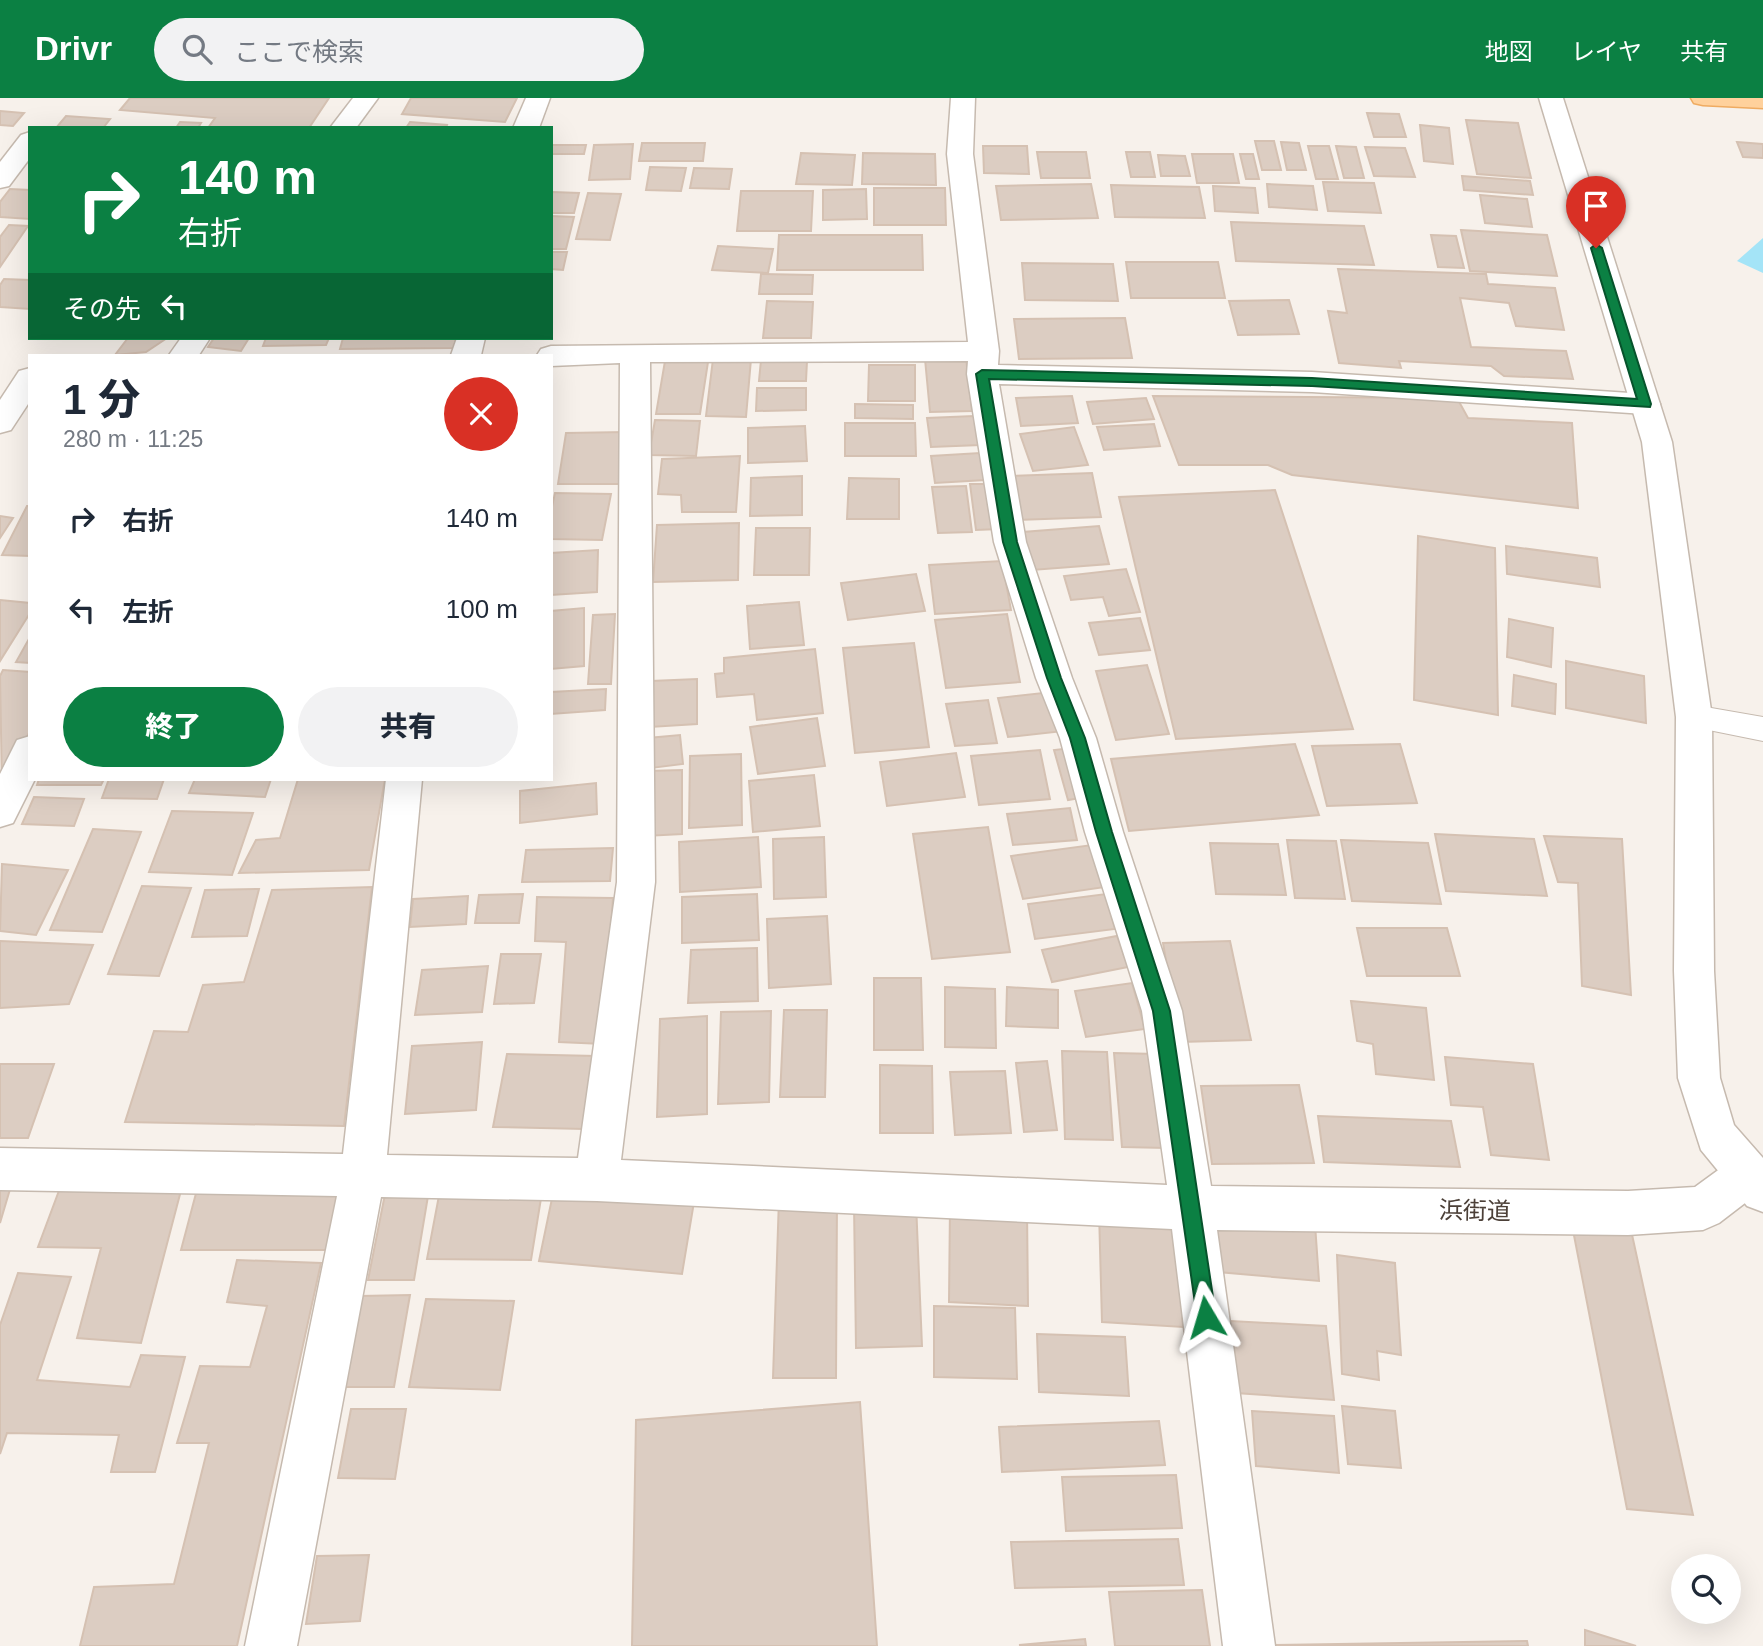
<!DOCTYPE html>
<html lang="ja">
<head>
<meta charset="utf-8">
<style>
	:root { --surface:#fff; --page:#f2f2f3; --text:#1f2937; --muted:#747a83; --accent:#0b8043 }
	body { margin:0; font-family:Arial,"Noto Sans JP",sans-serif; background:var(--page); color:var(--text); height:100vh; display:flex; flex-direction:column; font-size:26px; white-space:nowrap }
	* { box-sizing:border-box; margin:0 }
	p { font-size:23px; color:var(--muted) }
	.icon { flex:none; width:38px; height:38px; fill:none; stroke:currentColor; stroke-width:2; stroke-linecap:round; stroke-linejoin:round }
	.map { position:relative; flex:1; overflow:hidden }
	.details { position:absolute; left:28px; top:256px; width:525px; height:427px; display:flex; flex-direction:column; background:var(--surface); border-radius:0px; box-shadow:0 7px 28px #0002 }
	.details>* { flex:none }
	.hud { position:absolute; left:28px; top:28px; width:525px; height:214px; border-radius:0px; box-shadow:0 7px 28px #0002; background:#0b8043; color:#fff; overflow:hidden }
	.buttons { position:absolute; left:1671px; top:1456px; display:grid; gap:14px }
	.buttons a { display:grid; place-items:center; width:70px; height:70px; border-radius:50%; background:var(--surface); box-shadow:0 7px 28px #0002; font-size:35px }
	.pin { position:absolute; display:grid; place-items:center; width:60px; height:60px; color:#fff; margin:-72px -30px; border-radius:50% 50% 50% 0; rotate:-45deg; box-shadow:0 0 7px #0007 }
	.pin .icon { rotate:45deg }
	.me { position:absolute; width:77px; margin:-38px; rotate:353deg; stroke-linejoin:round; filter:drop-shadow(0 0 5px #0008) }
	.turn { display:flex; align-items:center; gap:24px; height:147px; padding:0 35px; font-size:32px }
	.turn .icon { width:91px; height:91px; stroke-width:2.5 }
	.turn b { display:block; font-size:49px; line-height:60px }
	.then { display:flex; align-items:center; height:66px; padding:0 35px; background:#0003; gap:14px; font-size:26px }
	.round { display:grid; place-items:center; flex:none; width:74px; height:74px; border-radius:37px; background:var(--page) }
	.head { display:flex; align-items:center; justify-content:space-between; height:119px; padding:0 35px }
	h1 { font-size:42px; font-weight:800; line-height:52px }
	.primary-button { display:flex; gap:14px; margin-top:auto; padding:14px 35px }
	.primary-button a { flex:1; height:80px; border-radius:42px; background:var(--accent); color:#fff; font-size:28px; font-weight:800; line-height:80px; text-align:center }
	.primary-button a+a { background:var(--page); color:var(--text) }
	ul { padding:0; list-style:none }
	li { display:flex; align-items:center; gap:21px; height:91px; padding:0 35px }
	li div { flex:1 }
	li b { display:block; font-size:26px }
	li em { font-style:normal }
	header { display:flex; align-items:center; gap:42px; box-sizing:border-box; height:98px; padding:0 35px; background:var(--accent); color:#fff }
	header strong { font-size:33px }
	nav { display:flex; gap:38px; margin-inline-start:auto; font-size:24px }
	.search { width:490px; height:63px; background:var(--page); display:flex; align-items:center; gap:18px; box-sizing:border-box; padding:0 24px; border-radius:38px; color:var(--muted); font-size:26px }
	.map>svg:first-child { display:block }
	.water { fill:#a4e4f7 }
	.building { fill:#dccdc2; stroke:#d5c1b2; stroke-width:2 }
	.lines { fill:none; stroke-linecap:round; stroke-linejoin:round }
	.service-casing { stroke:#c6baaf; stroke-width:2 }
	.minor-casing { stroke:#c6baaf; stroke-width:3 }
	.tertiary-casing { stroke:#c6baaf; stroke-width:3 }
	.primary-casing { stroke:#efab61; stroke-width:3 }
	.service { fill:#fff; fill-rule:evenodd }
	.minor { fill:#fff; fill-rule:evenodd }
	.tertiary { fill:#fff; fill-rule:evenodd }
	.primary { fill:#ffd19c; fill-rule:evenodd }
	.route { fill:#0b8043; stroke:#07532c; stroke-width:2 }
	.labels { text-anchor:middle; stroke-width:5; stroke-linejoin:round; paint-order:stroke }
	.street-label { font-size:24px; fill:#4c4038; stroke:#fff }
</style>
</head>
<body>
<header>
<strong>Drivr</strong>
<div class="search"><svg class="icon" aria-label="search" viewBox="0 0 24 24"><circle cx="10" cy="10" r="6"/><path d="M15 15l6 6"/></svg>ここで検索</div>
<nav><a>地図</a><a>レイヤ</a><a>共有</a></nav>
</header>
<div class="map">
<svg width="1763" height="1548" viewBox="0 0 1763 1548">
	<rect width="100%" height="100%" fill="#f7f1eb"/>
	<path class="water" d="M1763,140V175L1737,163Z"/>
	<g class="building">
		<path d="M130,0H329L309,30H208L215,20L120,12Z"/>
		<path d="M411,0H517L505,24L402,16Z"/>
		<path d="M0,13L24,15L13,28L0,27Z"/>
		<path d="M1367,15L1399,16L1406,39H1374Z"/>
		<path d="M66,18L110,21L103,30H56Z"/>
		<path d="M1466,22L1518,25L1531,80L1477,76Z"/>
		<path d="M180,24L201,25L198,30H176Z"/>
		<path d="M410,24L447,27L446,30H406Z"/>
		<path d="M1420,27L1449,30L1453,66L1424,63Z"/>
		<path d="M1255,43H1274L1281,72H1262Z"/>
		<path d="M1281,44L1299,45L1306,72H1287Z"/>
		<path d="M1737,44L1763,46V60L1743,59Z"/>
		<path d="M642,45H705L703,63H639Z"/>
		<path d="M633,46L630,81L589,82L594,47Z"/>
		<path d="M551,47H586L584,56H551Z"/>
		<path d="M983,48H1027L1029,76L984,75Z"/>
		<path d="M1308,48H1329L1338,81H1316Z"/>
		<path d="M1336,48L1356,49L1364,80H1344Z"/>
		<path d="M1365,49L1405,50L1415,79L1374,78Z"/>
		<path d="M1037,54H1086L1090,80H1041Z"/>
		<path d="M1126,54H1150L1155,79H1131Z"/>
		<path d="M801,55L855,57L852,87L796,86Z"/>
		<path d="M863,55L935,56L936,87L862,86Z"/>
		<path d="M1192,56H1233L1239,85H1197Z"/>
		<path d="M1240,56H1253L1259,81H1246Z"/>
		<path d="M1158,57L1185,58L1190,78H1161Z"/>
		<path d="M650,69L686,70L681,93L646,92Z"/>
		<path d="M694,70L732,71L729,91L690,90Z"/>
		<path d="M1462,78L1530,83L1533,97L1464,92Z"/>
		<path d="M1323,84L1374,85L1381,115L1328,113Z"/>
		<path d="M1091,86L1098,120L1001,122L996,88Z"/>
		<path d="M1267,86L1313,88L1317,112L1269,109Z"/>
		<path d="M1111,87L1199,89L1205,120L1115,119Z"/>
		<path d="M1213,88L1255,90L1258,115L1215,113Z"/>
		<path d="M874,90H945L946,127H874Z"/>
		<path d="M10,91L30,92V121L0,119V104Z"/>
		<path d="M866,91L867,121L823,122V92Z"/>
		<path d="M741,93H813L811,133H737Z"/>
		<path d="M552,94L579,95L574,115H551Z"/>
		<path d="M588,95L621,96L610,142L576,141Z"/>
		<path d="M1480,97L1527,101L1532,129L1485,125Z"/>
		<path d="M551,118L574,119L566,151H551Z"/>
		<path d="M1231,124L1364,128L1374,167L1236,163Z"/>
		<path d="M9,127L28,128L0,169V139Z"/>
		<path d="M1461,132L1547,137L1557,178L1470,173Z"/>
		<path d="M779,137H922L923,172H777Z"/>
		<path d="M1431,137L1456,138L1464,170L1438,169Z"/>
		<path d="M718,148L773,151L768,175L712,172Z"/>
		<path d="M551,154H567L563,172L551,171Z"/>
		<path d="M1126,164H1218L1225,200H1131Z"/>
		<path d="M1022,165L1113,166L1118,203L1025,202Z"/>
		<path d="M1338,171L1486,176L1488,186L1555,190L1564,232L1516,228L1509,205L1460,200L1471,249L1566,253L1573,281L1504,278L1491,268L1399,263L1401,270L1339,265L1328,213L1347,215Z"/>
		<path d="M761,176L813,177L812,196H759Z"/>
		<path d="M4,181L30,182V211L0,209V187Z"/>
		<path d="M1289,202L1299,236L1238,237L1229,203Z"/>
		<path d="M767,203L813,204L811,240H763Z"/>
		<path d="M1125,220L1132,260L1019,261L1014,221Z"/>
		<path d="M128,240H167L146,254L115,257Z"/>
		<path d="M214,240H249L241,253L208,249Z"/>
		<path d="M266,240H329L326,247L263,248Z"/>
		<path d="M343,240H456L454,250L340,251Z"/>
		<path d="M966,260L972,313L930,314L925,261Z"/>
		<path d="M713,261H751L746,319L706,318Z"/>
		<path d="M761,262L807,263L806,283H759Z"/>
		<path d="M665,263L708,264L700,316H656Z"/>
		<path d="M869,267H915V303H868Z"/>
		<path d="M757,290H806V312L756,313Z"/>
		<path d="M1072,298L1078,325L1021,328L1016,300Z"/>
		<path d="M1153,298L1457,300L1468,320L1572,325L1578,410L1292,377L1268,367H1179Z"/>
		<path d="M1146,300L1154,321L1093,326L1087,304Z"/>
		<path d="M855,306L913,307V321L855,320Z"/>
		<path d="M974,318L980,347L931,349L927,320Z"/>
		<path d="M655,322L700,323L696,358L649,357Z"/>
		<path d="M845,325H915L916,358H845Z"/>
		<path d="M1154,326L1160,348L1104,352L1097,329Z"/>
		<path d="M805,328L807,363L748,365V330Z"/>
		<path d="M1074,329L1088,367L1033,373L1020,336Z"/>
		<path d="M626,334L619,386H558L566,335Z"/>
		<path d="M980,355L985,382L935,385L931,358Z"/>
		<path d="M740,358L736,414H682L681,397L658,396L662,361Z"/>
		<path d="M1092,375L1101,419L1014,422L1007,378Z"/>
		<path d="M802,378V417L750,418L751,380Z"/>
		<path d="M849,380L899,381V421H847Z"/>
		<path d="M970,386H992L999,431L976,432Z"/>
		<path d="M966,388L972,434L938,435L932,389Z"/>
		<path d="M1275,392L1353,631L1176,641L1119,399Z"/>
		<path d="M555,395L611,396L602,442L551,441V413Z"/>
		<path d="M27,408H30V458L2,457Z"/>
		<path d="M0,418L13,420L0,440Z"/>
		<path d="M739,425L738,482L653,484L657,427Z"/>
		<path d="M1099,428L1109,466L1032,472L1023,434Z"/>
		<path d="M756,430H810L809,477H754Z"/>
		<path d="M1418,438L1495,450L1498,617L1414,602Z"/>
		<path d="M1506,448L1597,460L1600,489L1507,476Z"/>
		<path d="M598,452L597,494L551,497V455Z"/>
		<path d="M1002,463L1011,512L935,516L929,467Z"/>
		<path d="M1126,471L1140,514L1109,518L1103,499L1071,502L1064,478Z"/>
		<path d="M916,476L925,513L848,522L841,485Z"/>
		<path d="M0,502L30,505V515L0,563Z"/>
		<path d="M799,504L804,547L750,551L747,508Z"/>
		<path d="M584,510V568L551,571V513Z"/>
		<path d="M615,516L611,586H588L593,517Z"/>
		<path d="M1007,516L1020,584L946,590L935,522Z"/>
		<path d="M1140,520L1150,552L1099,557L1089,525Z"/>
		<path d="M1509,521L1553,530L1551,569L1507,559Z"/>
		<path d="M30,539V565L16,564Z"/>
		<path d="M914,545L929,649L855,655L843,550Z"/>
		<path d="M815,551L823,615L757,622L754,596L717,599L715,576L724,575V560Z"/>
		<path d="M1566,563L1644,578L1646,625L1566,610Z"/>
		<path d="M1147,567L1169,636L1116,642L1096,573Z"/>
		<path d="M3,572L30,574V633L2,691L0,578Z"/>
		<path d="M1514,577L1556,586L1555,616L1512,608Z"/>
		<path d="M697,581V626L650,629L651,583Z"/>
		<path d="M606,591L605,612L551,616V594Z"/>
		<path d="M1052,594L1064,633L1008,639L998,600Z"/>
		<path d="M988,602L997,645L955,648L946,606Z"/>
		<path d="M817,620L825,668L758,676L750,629Z"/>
		<path d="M680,637L683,666L651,670L648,640Z"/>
		<path d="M1295,646L1319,717L1129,733L1111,661Z"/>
		<path d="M1400,646L1417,705L1327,708L1312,648Z"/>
		<path d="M1071,650L1086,699L1068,702L1054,652Z"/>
		<path d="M1040,652L1050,701L979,707L971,658Z"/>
		<path d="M956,655L965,699L887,708L880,664Z"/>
		<path d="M741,656L742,727L689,730L690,658Z"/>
		<path d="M682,672V736L645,738L646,673Z"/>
		<path d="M814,677L820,728L753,734L749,683Z"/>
		<path d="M39,681H104L101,687H37Z"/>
		<path d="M109,681H164L157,701L102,700Z"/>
		<path d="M195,681H271L265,699L189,695Z"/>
		<path d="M298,681H385L369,772L239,775L256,742L280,740Z"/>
		<path d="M596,685L597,716L520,725V693Z"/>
		<path d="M34,699L84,701L74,728L22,726Z"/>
		<path d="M1070,710L1077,742L1013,747L1007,716Z"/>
		<path d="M172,713L253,715L232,777L149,774Z"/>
		<path d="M988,729L1010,854L932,861L913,736Z"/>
		<path d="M93,731L141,734L102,834L50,832Z"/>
		<path d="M1435,736L1534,741L1547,798L1446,793Z"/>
		<path d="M1544,738L1622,741L1631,897L1582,888L1578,785L1558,784Z"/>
		<path d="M758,739L761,789L680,794L679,744Z"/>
		<path d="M824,739L826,799L774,801L773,741Z"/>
		<path d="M1287,742L1336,743L1345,801L1295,800Z"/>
		<path d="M1341,742L1428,745L1441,806L1352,803Z"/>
		<path d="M1210,745L1278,746L1286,797L1216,796Z"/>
		<path d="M1092,747L1105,789L1023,801L1011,758Z"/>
		<path d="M613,750L610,783L522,784L526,752Z"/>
		<path d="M2,766L68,772L36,837L0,833Z"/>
		<path d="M142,788L191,790L159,878L108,876Z"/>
		<path d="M372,789L344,1028L125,1024L154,933L188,934L203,887L244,884L272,792Z"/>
		<path d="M259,791L247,838L192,839L205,792Z"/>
		<path d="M523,796L519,825H475L479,797Z"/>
		<path d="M757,796L759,842L682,845V799Z"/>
		<path d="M1106,796L1115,831L1035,841L1028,806Z"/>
		<path d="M468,798L466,826L410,829L413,801Z"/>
		<path d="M537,799L613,800L603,946L559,944L566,844L535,843Z"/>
		<path d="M827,818L831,886L769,890L767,821Z"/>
		<path d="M1357,830H1447L1460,878H1367Z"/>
		<path d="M1117,838L1128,869L1052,884L1042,852Z"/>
		<path d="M0,843L93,847L69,906L0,910Z"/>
		<path d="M1230,843L1251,942L1180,944L1163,845Z"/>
		<path d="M757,850L758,903L688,905L691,852Z"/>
		<path d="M501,856H541L534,905L494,906Z"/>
		<path d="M488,868L482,914L415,917L422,872Z"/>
		<path d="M874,880H921L923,952H874Z"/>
		<path d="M1132,885L1145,931L1086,939L1075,893Z"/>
		<path d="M945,889L995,891L996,950L945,949Z"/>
		<path d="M1007,889L1058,892V930L1006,928Z"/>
		<path d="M1351,903L1426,910L1434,982L1376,976L1373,946L1357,943Z"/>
		<path d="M784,912H827L825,999H780Z"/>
		<path d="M771,913L769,1004L718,1006L721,914Z"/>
		<path d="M707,918V1016L657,1019L660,921Z"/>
		<path d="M482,944L476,1012L405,1016L412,948Z"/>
		<path d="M1062,953L1107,954L1113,1042L1065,1041Z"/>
		<path d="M1114,955L1157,956L1166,1050L1122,1049Z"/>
		<path d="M507,956L596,958L584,1031L493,1029Z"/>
		<path d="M1445,959L1533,966L1549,1062L1491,1057L1483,1009L1451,1007Z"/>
		<path d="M1047,963L1057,1032L1024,1034L1016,965Z"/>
		<path d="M0,966H54L28,1040H0Z"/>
		<path d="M880,967L932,968L933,1035H880Z"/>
		<path d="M1005,973L1011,1035L955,1037L950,974Z"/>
		<path d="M1299,987L1314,1065L1212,1066L1201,988Z"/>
		<path d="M1318,1018L1451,1023L1460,1069L1324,1064Z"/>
		<path d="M184,1081L141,1245L77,1240L101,1150L38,1149L63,1082Z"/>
		<path d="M199,1084H345L331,1152H181Z"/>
		<path d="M387,1086H430L414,1182H368Z"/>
		<path d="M555,1086L695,1098L682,1176L539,1163Z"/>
		<path d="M0,1087L11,1088L0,1125Z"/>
		<path d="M441,1087L543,1088L531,1162L427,1161Z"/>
		<path d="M779,1100H837L836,1280H773Z"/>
		<path d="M916,1105L922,1248L856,1250L854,1106Z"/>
		<path d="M950,1108L1027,1111L1028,1208L949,1204Z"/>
		<path d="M1099,1113L1177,1117L1183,1229L1102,1224Z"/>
		<path d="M1216,1117L1315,1126L1319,1183L1218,1174Z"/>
		<path d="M1572,1127L1631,1132L1693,1417L1627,1411Z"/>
		<path d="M1337,1157L1395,1165L1401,1257L1377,1253L1379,1282L1342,1276Z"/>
		<path d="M237,1162L321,1165L237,1548H80L94,1489L174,1486L209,1345H177L200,1268L250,1269L267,1208L227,1204Z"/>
		<path d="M18,1175L71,1179L37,1282L130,1289L141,1257L185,1259L155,1374H111L119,1337L7,1335L0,1356V1227Z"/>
		<path d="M410,1197L394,1289H343L360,1198Z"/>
		<path d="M426,1201L514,1203L500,1292L409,1289Z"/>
		<path d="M934,1208L1015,1210L1017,1281L934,1279Z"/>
		<path d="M1230,1223L1326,1228L1334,1302L1236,1295Z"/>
		<path d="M1037,1236L1125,1239L1129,1298L1039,1294Z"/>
		<path d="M860,1304L877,1548H632L636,1322Z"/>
		<path d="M1342,1308L1395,1313L1401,1370L1348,1366Z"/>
		<path d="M351,1311H406L395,1381L338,1380Z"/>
		<path d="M1252,1313L1334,1318L1339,1375L1256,1368Z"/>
		<path d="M1159,1323L1165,1367L1002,1374L999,1329Z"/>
		<path d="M1176,1377L1182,1430L1066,1433L1062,1379Z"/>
		<path d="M1178,1441L1184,1487L1015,1490L1011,1444Z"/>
		<path d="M369,1457L360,1523L306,1526L317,1458Z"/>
		<path d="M1202,1492L1210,1548H1115L1109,1494Z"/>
		<path d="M1585,1532L1636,1548H1585Z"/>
		<path d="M1085,1541L1086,1548L1019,1547Z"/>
		<path d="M1527,1543L1528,1548L1275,1547Z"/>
	</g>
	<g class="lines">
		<defs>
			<path id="service" d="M1694,607L1763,619V643L1684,627L1679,619L1684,611Z"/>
			<g id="minor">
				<path d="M353,0H378L356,30H330Z"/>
				<path d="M526,0H550L539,30H513Z"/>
				<path d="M951,0H975L973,56L999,253L998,267L1312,274L1645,296L1656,299L1660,306L1656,313L1645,316L1312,294L999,286L1026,444L1072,580L1096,640L1123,734L1182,913L1211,1088L1628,1093L1695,1089L1732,1062L1747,1056L1762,1062V1092L1719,1125L1703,1132L1628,1137L1217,1132L1275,1548H1223L1172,1131L597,1103L381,1099L297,1548H245L337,1098L0,1092V1050L343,1056L386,681H422L387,1057L578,1060L617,784L620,265L551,268V257H537L541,251L551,248L968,244L947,56ZM968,263L967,276L994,444L1036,580L1060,640L1085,734L1142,913L1167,1087L621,1062L655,784L650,264Z"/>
				<path d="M30,34V60L9,88L0,90V64L21,37Z"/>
				<path d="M181,240H210L199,257H169Z"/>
				<path d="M457,240H485L481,257H451Z"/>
				<path d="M30,270V303L11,332L0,335V302L19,273Z"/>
				<path d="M30,638V681H35L13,725L0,729V676L17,642Z"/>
			</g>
			<path id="tertiary" d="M1539,0H1563L1672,344L1712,619L1714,873L1720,980L1734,1027L1763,1060V1114L1747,1108L1701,1052L1678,980L1674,873L1676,619L1642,344Z"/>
			<path id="primary" d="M1691,0H1763V10L1703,7L1694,5Z"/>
		</defs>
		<use href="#service" class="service-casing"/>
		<use href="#minor" class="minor-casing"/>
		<use href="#tertiary" class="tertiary-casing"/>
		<use href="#primary" class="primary-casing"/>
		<use href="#service" class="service"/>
		<use href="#minor" class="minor"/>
		<use href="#tertiary" class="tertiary"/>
		<use href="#primary" class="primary"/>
	</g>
	<path class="route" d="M1596,146L1602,150L1651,306L1650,309L1312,288L989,281L1017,444L1061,580L1085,640L1112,734L1170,913L1216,1219L1213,1226L1206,1229L1199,1226L1197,1219L1153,913L1096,734L1070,640L1047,580L1003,444L976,276L982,272L1312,280L1637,301L1591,150Z"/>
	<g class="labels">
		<g class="street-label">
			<text transform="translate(1475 1113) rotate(1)" y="8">浜街道</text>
		</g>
	</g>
</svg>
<div class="buttons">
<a><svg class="icon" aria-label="search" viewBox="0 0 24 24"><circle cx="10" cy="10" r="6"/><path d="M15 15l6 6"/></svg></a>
</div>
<div class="pin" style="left:1596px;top:150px;background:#d93025"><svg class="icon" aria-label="arrive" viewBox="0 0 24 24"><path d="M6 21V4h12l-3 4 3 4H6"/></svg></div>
<svg class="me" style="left:1206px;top:1219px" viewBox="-20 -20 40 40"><path d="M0-17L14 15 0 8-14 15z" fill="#0b8043" stroke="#fff" stroke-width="4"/></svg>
<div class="hud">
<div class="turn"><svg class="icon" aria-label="right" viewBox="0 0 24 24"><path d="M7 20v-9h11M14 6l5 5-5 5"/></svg><div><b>140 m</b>右折</div></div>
<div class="then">その先<svg class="icon" aria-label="left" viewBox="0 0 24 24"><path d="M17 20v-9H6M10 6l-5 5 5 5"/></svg></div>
</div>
<section class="details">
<div class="head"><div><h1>1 分</h1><p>280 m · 11:25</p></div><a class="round" style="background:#d93025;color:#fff"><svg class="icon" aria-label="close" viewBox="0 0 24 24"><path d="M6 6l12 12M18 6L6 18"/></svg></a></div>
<ul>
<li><svg class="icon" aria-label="right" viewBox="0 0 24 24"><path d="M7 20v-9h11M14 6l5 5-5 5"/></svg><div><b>右折</b></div><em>140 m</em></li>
<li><svg class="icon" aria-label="left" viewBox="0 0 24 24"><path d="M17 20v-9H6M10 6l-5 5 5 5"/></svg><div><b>左折</b></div><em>100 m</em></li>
</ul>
<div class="primary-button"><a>終了</a><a>共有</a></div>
</section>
</div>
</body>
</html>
